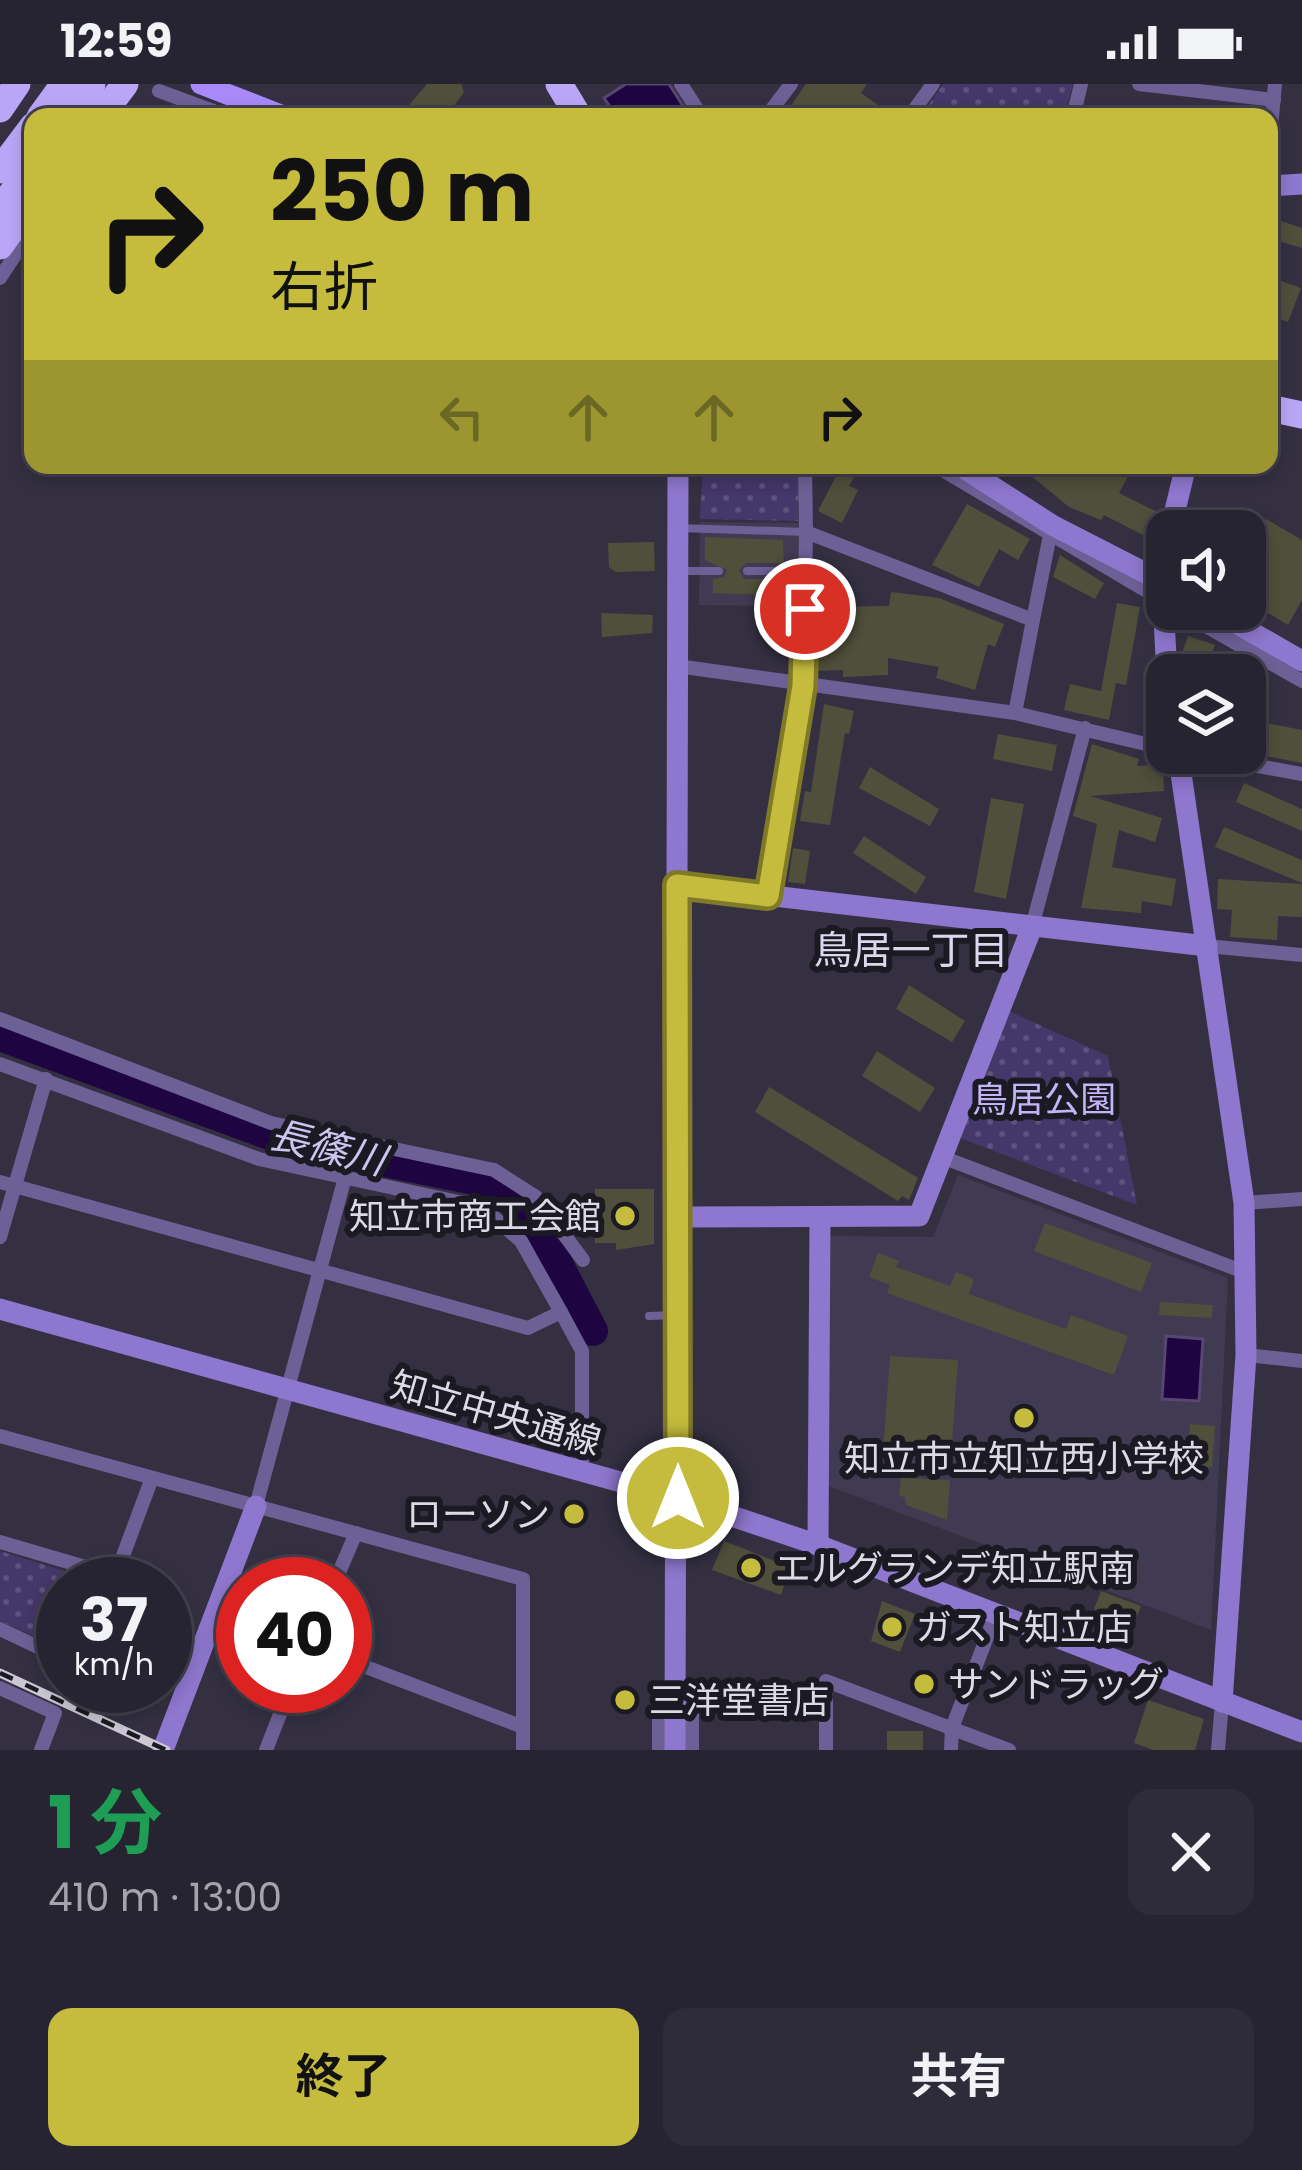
<!DOCTYPE html>
<html lang="ja">
<head>
<meta charset="utf-8">
<style>
	:root { --surface:#272432; --page:#2f2c3a; --text:#f1f3f6; --muted:#a4a4ac; --line:#43414d; --accent:#c5bc3d }
	body { margin:0; font-family:Poppins,"Noto Sans JP",sans-serif; background:var(--page); color:var(--text); height:100vh; display:flex; flex-direction:column; font-size:45px; white-space:nowrap }
	* { box-sizing:border-box; margin:0 }
	p { font-size:39px; color:var(--muted) }
	.icon { flex:none; width:66px; height:66px; fill:none; stroke:currentColor; stroke-width:2; stroke-linecap:round; stroke-linejoin:round }
	.map { position:relative; height:1666px; overflow:hidden }
	.sheet { display:flex; flex-direction:column; background:var(--surface); flex:1 }
	.sheet>* { flex:none }
	.top-card { position:absolute; left:24px; top:24px; width:1254px; height:366px; border-radius:24px; box-shadow:0 6px 18px #0003,0 0 0 3px var(--line); background:#c5bc3d; color:#111; overflow:hidden }
	.buttons { position:absolute; left:1146px; top:426px; display:grid; gap:24px }
	.buttons a { display:grid; place-items:center; width:120px; height:120px; border-radius:24px; background:var(--surface); box-shadow:0 6px 18px #0003,0 0 0 3px var(--line); font-size:60px }
	.speed { position:absolute; left:36px; top:1473px; display:flex; gap:24px; font-size:60px; font-weight:700; text-align:center }
	.speed>* { display:grid; place-content:center; width:156px; height:156px; border-radius:50%; background:var(--surface); box-shadow:0 6px 18px #0003,0 0 0 3px var(--line); line-height:1 }
	.speed small { font-size:30px; font-weight:400 }
	.speed .limit { border:18px solid #d22; background:#fff; color:#111 }
	.pin { position:absolute; display:grid; place-items:center; width:102px; height:102px; color:#fff; margin:-51px; border:6px solid #fff; border-radius:50%; box-shadow:0 3px 12px #0007 }
	.me { position:absolute; width:132px; margin:-66px; rotate:0deg; stroke-linejoin:round; filter:drop-shadow(0 0 9px #0008) }
	.turn { display:flex; align-items:center; gap:42px; height:252px; padding:0 48px; font-size:54px }
	.turn .icon { width:156px; height:156px; stroke-width:2.5 }
	.turn b { display:block; font-size:84px; line-height:102px }
	.lanes { display:flex; align-items:center; height:114px; padding:0 48px; background:#0003; justify-content:center; gap:60px; direction:ltr }
	.lanes .off { opacity:.35 }
	.round { display:grid; place-items:center; flex:none; width:126px; height:126px; border-radius:24px; background:var(--page) }
	.headline { display:flex; align-items:center; justify-content:space-between; height:204px; padding:0 48px }
	h1 { font-size:72px; font-weight:700; line-height:90px; color:#1e9e55 }
	.action { display:flex; gap:24px; margin-top:auto; padding:24px 48px }
	.action a { flex:1; height:138px; border-radius:24px; background:var(--accent); color:#111; font-size:48px; font-weight:700; line-height:138px; text-align:center }
	.action a+a { background:var(--page); color:var(--text) }
	.status { display:flex; justify-content:space-between; align-items:center; height:84px; padding:0 60px; background:var(--surface); direction:ltr }
	.status svg { height:33px; fill:currentColor }
	.map>svg:first-child { display:block }
	.built { fill:#403b52 }
	.grass { fill:url(#grass-dots) }
	.water { fill:#1e0541; stroke:#574572; stroke-width:3 }
	.lines { fill:none; stroke-linecap:round; stroke-linejoin:round }
	.river { stroke:#1e0541; stroke-width:30 }
	.building { fill:#504f3b }
	.lane { stroke:#6d6097; stroke-width:8 }
	.street { stroke:#6d6097; stroke-width:14 }
	.secondary { stroke:#8e77ce; stroke-width:21 }
	.primary { stroke:#a789f9; stroke-width:21 }
	.highway { stroke:#b9a6f6; stroke-width:27 }
	.rail-casing { stroke:#cbc8d4; stroke-width:9 }
	.rail { stroke:#1b1a22; stroke-width:4.5; stroke-dasharray:14; stroke-linecap:butt }
	.route-casing { stroke:#807a28; stroke-width:30 }
	.route { stroke:#c5bc3d; stroke-width:21 }
	.poi-dot { fill:#c5bc3d; stroke:#1b1a22; stroke-width:4.5 }
	.labels { text-anchor:middle; stroke-width:12; stroke-linejoin:round; paint-order:stroke }
	.park-label { font-size:36px; fill:#c3b4f8; stroke:#1b1a22 }
	.poi-label { font-size:36px; fill:#dcdae5; stroke:#1b1a22; text-anchor:start }
	.street-label { font-size:36px; fill:#dcdae5; stroke:#1b1a22 }
	.neighbourhood-label { font-size:39px; fill:#dbd7ed; stroke:#1b1a22 }
	.water-label { font-size:39px; font-style:italic; fill:#cdc4f1; stroke:#1b1a22 }
</style>
</head>
<body>
<div class="status"><b>12:59</b><svg viewBox="0 0 49 12"><path d="M0 12V9h3v3zM5 12V6h3v6zM10 12V3h3v9zM15 12V0h3v12zM26 1h20v11H26zM47 4h2v5h-2z"/></svg></div>
<div class="map">
<svg width="1302" height="1666" viewBox="0 0 1302 1666">
	<defs>
		<pattern id="grass-dots" width="8" height="8" patternUnits="userSpaceOnUse" patternTransform="scale(3)"><rect width="8" height="8" fill="#443769"/><path d="M2 2h.1M6 6h.1" fill="none" stroke="#5e537e" stroke-width="1.8" stroke-linecap="round"/></pattern>
	</defs>
	<rect width="100%" height="100%" fill="#343042"/>
	<g class="built">
		<path d="M700,438L799,439L798,522L699,521Z"/>
		<path d="M958,1091L1228,1194L1211,1546L826,1401L828,1152L933,1153Z"/>
	</g>
	<g class="grass">
		<path d="M943,0H1073L1064,33H920Z"/>
		<path d="M703,381H799L798,437L700,435Z"/>
		<path d="M1009,927L1108,972L1137,1121L957,1053Z"/>
		<path d="M0,1467L106,1500H63V1565L0,1537Z"/>
	</g>
	<g class="water">
		<path d="M626,0H669L690,33H617L604,14Z"/>
		<path d="M1166,1252L1203,1255L1199,1317L1162,1315Z"/>
	</g>
	<g class="lines">
		<path class="river" d="M0,952L294,1060L475,1096L510,1115L541,1147L593,1247"/>
	</g>
	<g class="building">
		<path d="M427,0H461L464,8L454,22L459,33H399Z"/>
		<path d="M806,0H867L861,9L895,33H858L850,27L845,33H829L818,26L813,33H783Z"/>
		<path d="M1281,137L1302,144V164L1275,156Z"/>
		<path d="M1278,196L1301,204L1288,238L1269,231Z"/>
		<path d="M816,381H860L849,402L858,406L842,439L818,427L836,392Z"/>
		<path d="M1034,381H1134L1119,409L1159,429L1149,454L1104,431L1101,436L1069,423L1029,390Z"/>
		<path d="M967,420L1030,455L1018,476L999,465L979,503L932,481Z"/>
		<path d="M1266,435L1302,456V516L1288,541L1245,515V469Z"/>
		<path d="M705,453L783,456L784,479H746L739,486L744,495H769L770,511L713,509V495L724,493L727,486L705,476Z"/>
		<path d="M654,458L655,487L616,488L609,483L608,459Z"/>
		<path d="M1060,471L1104,499L1095,515L1053,493Z"/>
		<path d="M891,508L939,514L1004,540L995,563L988,560L975,606L936,594L939,583L888,574V591L843,593V586L815,587V569L829,568L828,523L889,522Z"/>
		<path d="M1117,519L1140,523L1126,601L1116,599L1109,636L1064,626L1070,600L1101,607Z"/>
		<path d="M601,529L653,531L652,549L602,553Z"/>
		<path d="M1188,552L1215,561L1209,577L1182,569Z"/>
		<path d="M1252,594L1269,597L1261,638L1302,646V679L1245,668Z"/>
		<path d="M824,620L854,627L849,650L845,649L830,741L800,737L805,707L811,708Z"/>
		<path d="M998,650L1057,661L1052,687L993,675Z"/>
		<path d="M1092,660L1139,675L1137,682L1163,680L1164,707L1090,712L1162,734L1155,758L1119,746L1112,783L1176,795L1172,822L1142,817L1141,829L1081,824L1097,740L1073,732Z"/>
		<path d="M870,683L939,725L930,742L859,704Z"/>
		<path d="M1244,699L1302,725V747L1236,718Z"/>
		<path d="M991,714L1024,720L1006,815L974,808Z"/>
		<path d="M1224,743L1302,776V799L1215,763Z"/>
		<path d="M864,752L926,793L916,810L853,769Z"/>
		<path d="M793,764L810,767L805,800L788,798Z"/>
		<path d="M1218,795L1302,800V833L1278,832L1277,856L1230,853L1232,826L1217,825Z"/>
		<path d="M909,901L965,937L952,958L896,925Z"/>
		<path d="M877,967L935,1004L920,1028L862,992Z"/>
		<path d="M769,1003L918,1094L909,1116L902,1112L898,1117L755,1028Z"/>
		<path d="M595,1105H654V1160L616,1166V1159H595Z"/>
		<path d="M1045,1139L1152,1179L1141,1208L1034,1167Z"/>
		<path d="M878,1169L899,1177L896,1183L950,1202L956,1188L974,1195L969,1210L1066,1245L1071,1231L1128,1252L1114,1291L887,1209L890,1201L869,1193Z"/>
		<path d="M1160,1218L1213,1221L1212,1234L1159,1231Z"/>
		<path d="M890,1272L958,1276L951,1372L883,1368Z"/>
		<path d="M1190,1340L1215,1342L1212,1383L1200,1382L1202,1355L1189,1354Z"/>
		<path d="M901,1394L950,1396L947,1436L906,1421L905,1413L899,1412Z"/>
		<path d="M724,1457L790,1483L781,1511L712,1486Z"/>
		<path d="M1101,1507L1141,1522L1126,1562L1107,1555L1113,1537L1094,1525Z"/>
		<path d="M882,1517L915,1530L900,1568L871,1557Z"/>
		<path d="M1148,1616L1204,1635L1195,1666H1153L1134,1659Z"/>
		<rect x="887" y="1647" width="36" height="19"/>
	</g>
	<g class="lines">
		<g class="lane">
			<path d="M679,444L806,448"/>
			<path d="M679,487H719"/>
			<path d="M747,487H805"/>
			<path d="M649,1232L675,1231"/>
		</g>
		<g class="street">
			<path d="M681,0L702,33"/>
			<path d="M1139,0L1274,16"/>
			<path d="M159,7L230,33"/>
			<path d="M766,33L791,0"/>
			<path d="M909,33L933,0"/>
			<path d="M1073,33L1081,0"/>
			<path d="M1269,67L1275,0"/>
			<path d="M0,194L21,162L27,134"/>
			<path d="M805,381L806,448"/>
			<path d="M934,381L1167,519"/>
			<path d="M1176,525L1302,597"/>
			<path d="M677,582L1015,629L1167,665"/>
			<path d="M1015,629L1033,536"/>
			<path d="M1186,669L1302,690"/>
			<path d="M768,811L803,602L806,448L1033,536L1052,441"/>
			<path d="M1032,843L1085,644"/>
			<path d="M1207,862L1302,871"/>
			<path d="M0,935L271,1039L494,1086L536,1113L583,1176"/>
			<path d="M0,980L259,1075L482,1123L521,1157L561,1228L528,1244L0,1098"/>
			<path d="M942,1073L1247,1189"/>
			<path d="M1244,1119L1302,1115"/>
			<path d="M0,1153L46,995"/>
			<path d="M561,1228L582,1267V1388"/>
			<path d="M1246,1271L1302,1277"/>
			<path d="M0,1352L523,1495V1666"/>
			<path d="M256,1422L344,1097"/>
			<path d="M0,1458L116,1492"/>
			<path d="M114,1496L152,1394"/>
			<path d="M334,1500L356,1449"/>
			<path d="M0,1545L63,1575"/>
			<path d="M345,1575L523,1643"/>
			<path d="M0,1604L55,1629L41,1666"/>
			<path d="M266,1666L291,1602"/>
			<path d="M659,1666V1620L676,1593L692,1619V1666"/>
			<path d="M826,1666V1597L1009,1666"/>
			<path d="M951,1666L952,1644L995,1532"/>
			<path d="M1218,1666L1222,1618"/>
		</g>
		<g class="secondary">
			<path d="M1269,102L1302,100"/>
			<path d="M959,381L1052,441L1167,500"/>
			<path d="M1170,447L1186,381"/>
			<path d="M1167,472L1163,517L1167,591"/>
			<path d="M1211,525L1302,577"/>
			<path d="M1178,669L1244,1119L1246,1271L1222,1618"/>
			<path d="M677,801L1207,862"/>
			<path d="M676,1133L919,1132L1032,843"/>
			<path d="M0,1225L678,1414L818,1461L1302,1648"/>
			<path d="M818,1461L820,1134"/>
			<path d="M163,1666L256,1422"/>
			<path d="M675,1666L678,381"/>
		</g>
		<path class="primary" d="M201,0L286,33"/>
		<g class="highway">
			<path d="M559,0L579,33"/>
			<path d="M0,25L17,0"/>
			<path d="M40,33L64,0"/>
			<path d="M68,33L92,0"/>
			<path d="M100,33L125,0"/>
			<path d="M0,86L33,42"/>
			<path d="M0,126L33,80"/>
			<path d="M0,162L33,116"/>
			<path d="M1269,324L1302,331"/>
		</g>
		<defs>
			<path id="rail" d="M0,1589L166,1666"/>
		</defs>
		<use href="#rail" class="rail-casing"/>
		<use href="#rail" class="rail"/>
	</g>
	<g class="lines">
		<defs>
			<path id="route" d="M678,1414L677,801L768,812L803,602L805,525"/>
		</defs>
		<use href="#route" class="route-casing"/>
		<use href="#route" class="route"/>
	</g>
	<g class="poi-dot">
		<circle cx="625" cy="1132" r="12"/>
		<circle cx="1024" cy="1334" r="12"/>
		<circle cx="574" cy="1430" r="12"/>
		<circle cx="751" cy="1484" r="12"/>
		<circle cx="892" cy="1543" r="12"/>
		<circle cx="924" cy="1600" r="12"/>
		<circle cx="625" cy="1616" r="12"/>
	</g>
	<g class="labels">
		<g class="park-label">
			<text x="1044" y="1028">鳥居公園</text>
		</g>
		<g class="poi-label">
			<text x="601" y="1145" text-anchor="end">知立市商工会館</text>
			<text x="1024" y="1387" text-anchor="middle">知立市立知立西小学校</text>
			<text x="550" y="1443" text-anchor="end">ローソン</text>
			<text x="775" y="1497">エルグランデ知立駅南</text>
			<text x="916" y="1556">ガスト知立店</text>
			<text x="948" y="1613">サンドラッグ</text>
			<text x="649" y="1629">三洋堂書店</text>
		</g>
		<g class="street-label">
			<text transform="translate(496 1329) rotate(16)" y="13">知立中央通線</text>
		</g>
		<g class="neighbourhood-label">
			<text x="911" y="880">鳥居一丁目</text>
		</g>
		<g class="water-label">
			<text transform="translate(328 1063) rotate(14)" y="14">長篠川</text>
		</g>
	</g>
</svg>
<div class="buttons">
<a><svg class="icon" aria-label="sound" viewBox="0 0 24 24"><path d="M4 9h4l5-4v14l-5-4H4zM17 9q2 3 0 6"/></svg></a>
<a><svg class="icon" aria-label="layers" viewBox="0 0 24 24"><path d="M12 4l9 5-9 5-9-5zM3 14l9 5 9-5"/></svg></a>
</div>
<div class="speed"><div>37<small>km/h</small></div><div class="limit">40</div></div>
<div class="pin" style="left:805px;top:525px;background:#d93025"><svg class="icon" aria-label="arrive" viewBox="0 0 24 24"><path d="M6 21V4h12l-3 4 3 4H6"/></svg></div>
<svg class="me" style="left:678px;top:1414px" viewBox="-20 -20 40 40"><circle r="17" fill="#c5bc3d" stroke="#fff" stroke-width="3"/><path d="M0-11L8 9 0 5-8 9z" fill="#fff"/></svg>
<div class="top-card">
<div class="turn"><svg class="icon" aria-label="right" viewBox="0 0 24 24"><path d="M7 20v-9h11M14 6l5 5-5 5"/></svg><div><b>250 m</b>右折</div></div>
<div class="lanes"><svg class="icon off" aria-label="left" viewBox="0 0 24 24"><path d="M17 20v-9H6M10 6l-5 5 5 5"/></svg><svg class="icon off" aria-label="ahead" viewBox="0 0 24 24"><path d="M12 20V5M6 11l6-6 6 6"/></svg><svg class="icon off" aria-label="ahead" viewBox="0 0 24 24"><path d="M12 20V5M6 11l6-6 6 6"/></svg><svg class="icon" aria-label="right" viewBox="0 0 24 24"><path d="M7 20v-9h11M14 6l5 5-5 5"/></svg></div>
</div>
</div>
<section class="sheet">
<div class="headline"><div><h1>1 分</h1><p>410 m · 13:00</p></div><a class="round"><svg class="icon" aria-label="close" viewBox="0 0 24 24"><path d="M6 6l12 12M18 6L6 18"/></svg></a></div>
<div class="action"><a>終了</a><a>共有</a></div>
</section>
</body>
</html>
